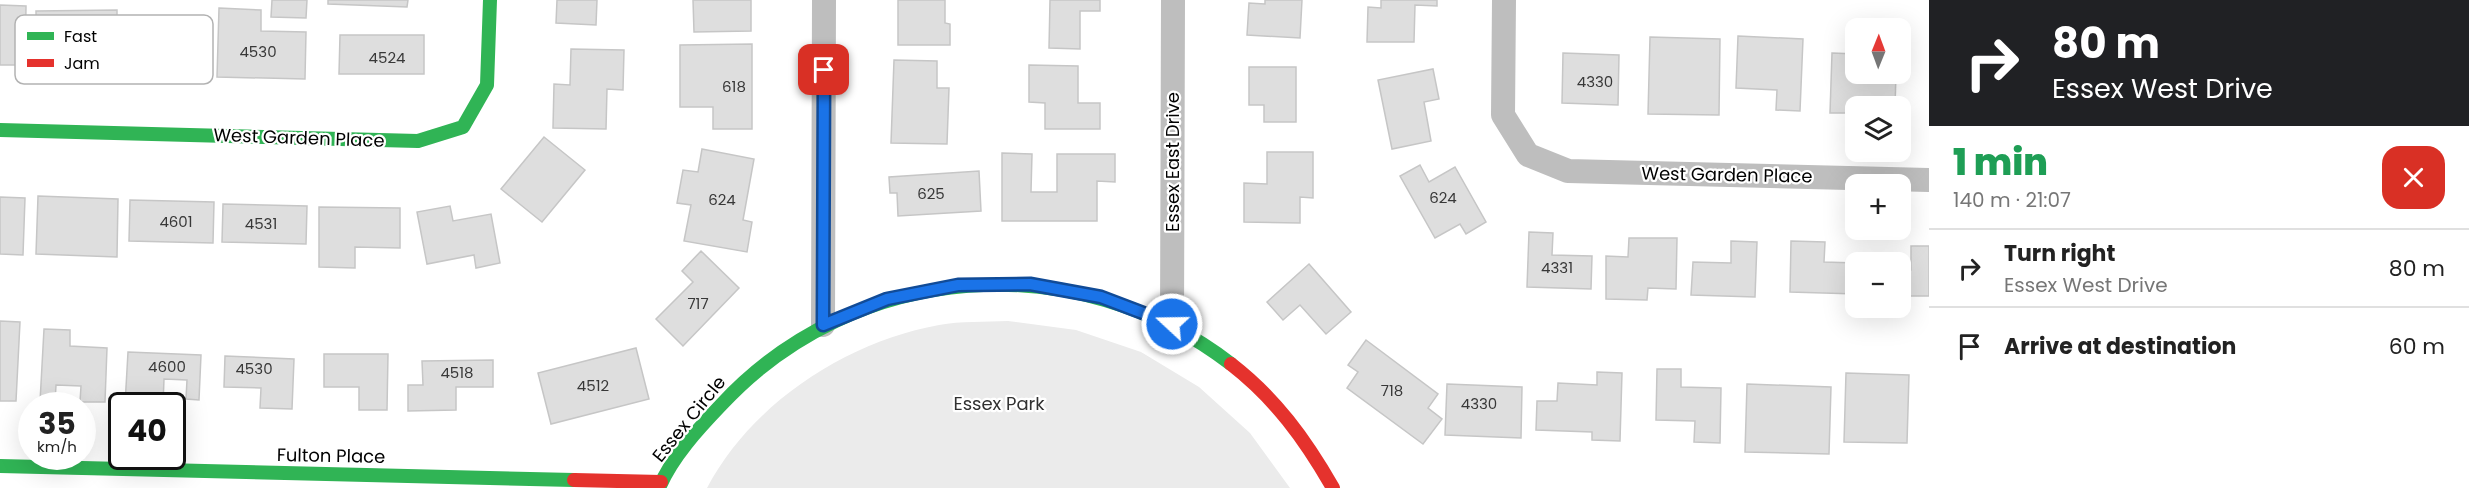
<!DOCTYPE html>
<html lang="en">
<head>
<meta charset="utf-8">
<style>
	:root { --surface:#fff; --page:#f6f6f6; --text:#222; --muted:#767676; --line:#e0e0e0 }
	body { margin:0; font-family:Poppins,sans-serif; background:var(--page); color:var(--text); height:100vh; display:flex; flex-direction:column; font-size:22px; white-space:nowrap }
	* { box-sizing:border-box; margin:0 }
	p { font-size:20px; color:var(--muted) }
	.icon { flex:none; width:33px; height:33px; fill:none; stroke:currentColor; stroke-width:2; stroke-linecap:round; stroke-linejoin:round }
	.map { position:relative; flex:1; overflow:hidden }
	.panel { display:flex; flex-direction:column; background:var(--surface); width:540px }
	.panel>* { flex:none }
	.banner { background:#202124; color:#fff; overflow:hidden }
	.needle { width:39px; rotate:1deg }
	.fabs { position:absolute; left:1845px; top:18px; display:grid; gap:12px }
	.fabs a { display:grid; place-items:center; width:66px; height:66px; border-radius:12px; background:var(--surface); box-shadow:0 6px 24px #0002; font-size:30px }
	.speed { position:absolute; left:18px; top:392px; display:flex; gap:12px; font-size:30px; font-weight:700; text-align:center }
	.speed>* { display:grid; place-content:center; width:78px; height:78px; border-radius:50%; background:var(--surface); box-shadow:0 6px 24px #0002; line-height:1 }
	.speed small { font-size:15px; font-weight:400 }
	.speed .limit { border:3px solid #111; border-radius:9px; background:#fff; color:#111 }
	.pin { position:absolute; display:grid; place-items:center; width:51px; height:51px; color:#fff; margin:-26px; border-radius:12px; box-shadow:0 3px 9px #0006 }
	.me { position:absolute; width:66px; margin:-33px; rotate:291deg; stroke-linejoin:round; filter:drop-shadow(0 0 4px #0008) }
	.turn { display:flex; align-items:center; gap:21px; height:126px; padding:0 24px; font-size:27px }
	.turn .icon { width:78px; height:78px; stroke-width:2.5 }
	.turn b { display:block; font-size:42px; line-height:51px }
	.round { display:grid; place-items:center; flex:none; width:63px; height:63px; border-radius:18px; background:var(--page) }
	.overview { display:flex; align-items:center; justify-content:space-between; height:102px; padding:0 24px }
	h1 { font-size:36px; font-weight:800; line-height:45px; color:#1e9e55 }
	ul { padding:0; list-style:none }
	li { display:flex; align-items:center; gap:18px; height:78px; padding:0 24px; border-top:2px solid var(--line) }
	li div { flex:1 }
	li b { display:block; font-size:22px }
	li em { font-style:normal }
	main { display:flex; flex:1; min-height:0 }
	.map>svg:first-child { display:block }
	.green { fill:#ebebeb }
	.building { fill:#dedede; stroke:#c6c6c6; stroke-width:1.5 }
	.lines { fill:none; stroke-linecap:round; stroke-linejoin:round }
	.street { stroke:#bebebe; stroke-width:24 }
	.fast { stroke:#30b455; stroke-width:14 }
	.jam { stroke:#e5322d; stroke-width:14 }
	.route-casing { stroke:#114b97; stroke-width:15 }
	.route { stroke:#1a73e8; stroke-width:10 }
	.labels { text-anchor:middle; stroke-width:4.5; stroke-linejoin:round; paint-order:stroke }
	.number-label { font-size:15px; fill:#383838 }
	.street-label { font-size:18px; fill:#000; stroke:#fff }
	.park-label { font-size:18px; fill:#313131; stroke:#fff }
	.key { fill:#fff; stroke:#b2b2b2; stroke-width:1.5 }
	.key-label { font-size:16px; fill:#000 }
</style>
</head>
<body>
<main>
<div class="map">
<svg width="1929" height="488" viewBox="0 0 1929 488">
	<rect width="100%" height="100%" fill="#fff"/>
	<path class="green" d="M1008,321L1076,330L1141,352L1199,387L1250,433L1290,488H707C752,403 846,342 939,325C961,321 985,322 1008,321Z"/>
	<g class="building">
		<path d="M272,0H307L306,18L271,17Z"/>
		<path d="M328,0H408L407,7L328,4Z"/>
		<path d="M557,0H597L596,25L556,23Z"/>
		<path d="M693,0H751V31L694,32Z"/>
		<path d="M898,0H945V23L950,24V45H898Z"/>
		<path d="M1050,0H1100V11H1080V49L1049,48Z"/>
		<path d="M1265,0H1302L1300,38L1247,35L1249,3L1265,4Z"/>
		<path d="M1381,0H1437V6L1415,5L1414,42H1367L1368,7L1381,8Z"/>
		<path d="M0,5L26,6L25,65H0Z"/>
		<path d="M219,8L261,10V31L306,32L305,79L217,77Z"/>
		<path d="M117,10V68H37L36,11Z"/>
		<path d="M340,35H424V74H339Z"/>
		<path d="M1738,36L1803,39L1800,111L1776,110L1777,90L1736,88Z"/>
		<path d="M1650,37L1720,39L1719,115L1648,114Z"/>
		<path d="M752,44V129H713V107H680V45Z"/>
		<path d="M571,49L624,50L623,90L607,89L606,129L553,128L554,84L570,85Z"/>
		<path d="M1563,53L1619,55L1618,105L1562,103Z"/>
		<path d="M1832,53L1856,54V74H1896L1895,106H1856V113H1830Z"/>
		<path d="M894,60L937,61V88H949L947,144L891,143Z"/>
		<path d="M1029,65L1078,66V103H1100V129H1045V103L1029,102Z"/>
		<path d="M1249,67H1296V122H1264V105H1249Z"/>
		<path d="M1433,69L1439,99L1424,102L1431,141L1392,149L1378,80Z"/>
		<path d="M544,137L585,170L542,222L501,189Z"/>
		<path d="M702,149L754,159L743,220L752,222L747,252L684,241L691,205L677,203L683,170L698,172Z"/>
		<path d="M1267,152H1313V198L1300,197V223L1244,222V183L1267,184Z"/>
		<path d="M1002,153L1032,154L1031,192H1057V154H1115V182L1097,181V221H1002Z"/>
		<path d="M1420,165L1429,182L1455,167L1486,222L1466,234L1460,224L1435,238L1400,176Z"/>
		<path d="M979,171L981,211L898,216L897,193H890L889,177Z"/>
		<path d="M38,196L118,199L117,257L36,254Z"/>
		<path d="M0,197L25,198L23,255L0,254Z"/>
		<path d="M130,200L214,202L213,243L129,241Z"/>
		<path d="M223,204L307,206L306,244L222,242Z"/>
		<path d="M450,206L453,221L491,214L500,263L476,268L474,255L427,264L417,212Z"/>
		<path d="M319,207L400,208V248L355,247V268L319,267Z"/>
		<path d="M1529,232L1553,233L1552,255L1592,256L1591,289L1527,287Z"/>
		<path d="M1629,238H1677L1676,289L1648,288L1647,300L1606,299V256L1628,257Z"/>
		<path d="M1731,241L1757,242L1755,297L1691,295L1693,262L1731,263Z"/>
		<path d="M1791,241L1825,242L1824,262L1856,263V294L1790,292Z"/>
		<path d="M1911,246H1929V296H1900V270H1911Z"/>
		<path d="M701,251L739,288L683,346L656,319L693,282L682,271Z"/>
		<path d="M1309,264L1351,312L1326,334L1300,305L1283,320L1267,302Z"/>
		<path d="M0,321L20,322L16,401H0Z"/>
		<path d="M44,329L70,330V346L107,348L105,402H80L81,386L56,385L55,403L40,402Z"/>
		<path d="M1366,340L1438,394L1428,408L1442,419L1423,444L1347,388L1358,372L1348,365Z"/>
		<path d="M636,348L649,399L551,424L538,373Z"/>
		<path d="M128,352L201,355L199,400L186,399L187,380L164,379L163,405H125Z"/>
		<path d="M324,354H388L387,410H359V387H324Z"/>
		<path d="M225,356L294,359L292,409L260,408L261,388L224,387Z"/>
		<path d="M493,360V387H456V410L408,411V385H423L422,361Z"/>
		<path d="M1657,369H1681V387L1721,388L1720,443L1694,442L1695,421L1656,420Z"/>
		<path d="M1597,372L1622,373L1620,441L1592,440V432L1536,430L1537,401H1557L1558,383L1597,385Z"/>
		<path d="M1846,373L1909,375L1907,443L1844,442Z"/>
		<path d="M1447,384L1522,387L1521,438L1445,435Z"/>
		<path d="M1747,384L1831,387L1829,454L1745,452Z"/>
	</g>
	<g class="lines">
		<g class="street">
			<path d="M1504,0L1503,115L1528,155L1568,171L1929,180"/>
			<path d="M1172,324L1173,0"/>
			<path d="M823,325L824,0"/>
		</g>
		<g class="fast">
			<path d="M0,130L418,141L463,127L487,85L490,0"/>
			<path d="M0,466L574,480"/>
			<path d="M659,488C672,457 698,429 721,405C854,261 1077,245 1231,364"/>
		</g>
		<g class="jam">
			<path d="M1231,364C1275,398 1305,439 1333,488"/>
			<path d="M574,480L661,482"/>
		</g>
	</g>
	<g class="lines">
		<defs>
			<path id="route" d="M824,70L823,325L887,299L958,285L1030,284L1101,297L1172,324"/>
		</defs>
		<use href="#route" class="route-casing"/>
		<use href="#route" class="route"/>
	</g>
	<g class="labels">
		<g class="number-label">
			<text x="258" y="57">4530</text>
			<text x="387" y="63">4524</text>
			<text x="1595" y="87">4330</text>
			<text x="734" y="92">618</text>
			<text x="931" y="199">625</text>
			<text x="1443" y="203">624</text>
			<text x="722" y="205">624</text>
			<text x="176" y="227">4601</text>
			<text x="261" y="229">4531</text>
			<text x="1557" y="273">4331</text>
			<text x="698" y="309">717</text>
			<text x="167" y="372">4600</text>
			<text x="254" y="374">4530</text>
			<text x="457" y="378">4518</text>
			<text x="593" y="391">4512</text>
			<text x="1392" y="396">718</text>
			<text x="1479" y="409">4330</text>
		</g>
		<g class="street-label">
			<text transform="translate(299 138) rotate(2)" y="6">West Garden Place</text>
			<text transform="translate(1173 162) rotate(-90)" y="6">Essex East Drive</text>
			<text transform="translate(1727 175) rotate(1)" y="6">West Garden Place</text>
			<text transform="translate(689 419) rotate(-51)" y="6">Essex Circle</text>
			<text transform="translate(331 456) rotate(1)" y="6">Fulton Place</text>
		</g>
		<g class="park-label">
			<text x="999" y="410">Essex Park</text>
		</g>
	</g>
	<rect x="15" y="15" width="198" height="69" rx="9" class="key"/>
	<rect x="27" y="32" width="27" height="8" fill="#30b455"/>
	<rect x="27" y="59" width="27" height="8" fill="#e5322d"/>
	<g class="key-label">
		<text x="64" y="42">Fast</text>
		<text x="64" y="69">Jam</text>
	</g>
</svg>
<div class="fabs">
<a><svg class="needle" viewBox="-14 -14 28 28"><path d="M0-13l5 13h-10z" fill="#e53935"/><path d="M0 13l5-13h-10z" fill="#767676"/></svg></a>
<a><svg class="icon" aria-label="layers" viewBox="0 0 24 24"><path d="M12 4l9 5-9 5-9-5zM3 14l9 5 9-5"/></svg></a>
<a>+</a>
<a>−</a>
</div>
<div class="speed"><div>35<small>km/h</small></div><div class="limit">40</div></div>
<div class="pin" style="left:824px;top:70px;background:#d93025"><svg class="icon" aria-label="arrive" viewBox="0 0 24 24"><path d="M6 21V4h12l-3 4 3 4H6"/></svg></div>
<svg class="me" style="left:1172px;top:324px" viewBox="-20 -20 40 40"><circle r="17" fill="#1a73e8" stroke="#fff" stroke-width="3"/><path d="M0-11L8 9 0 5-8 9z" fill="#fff"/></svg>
</div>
<section class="panel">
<div class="banner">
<div class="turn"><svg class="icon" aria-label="right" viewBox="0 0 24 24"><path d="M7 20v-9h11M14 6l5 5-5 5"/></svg><div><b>80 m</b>Essex West Drive</div></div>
</div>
<div class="overview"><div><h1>1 min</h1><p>140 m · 21:07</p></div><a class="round" style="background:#d93025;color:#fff"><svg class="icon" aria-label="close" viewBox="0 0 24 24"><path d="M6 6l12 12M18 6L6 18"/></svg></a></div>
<ul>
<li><svg class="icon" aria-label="right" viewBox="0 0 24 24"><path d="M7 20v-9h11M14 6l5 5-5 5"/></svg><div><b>Turn right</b><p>Essex West Drive</p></div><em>80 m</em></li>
<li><svg class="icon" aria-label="arrive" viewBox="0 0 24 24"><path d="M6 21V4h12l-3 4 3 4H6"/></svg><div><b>Arrive at destination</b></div><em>60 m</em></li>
</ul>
</section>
</main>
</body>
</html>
